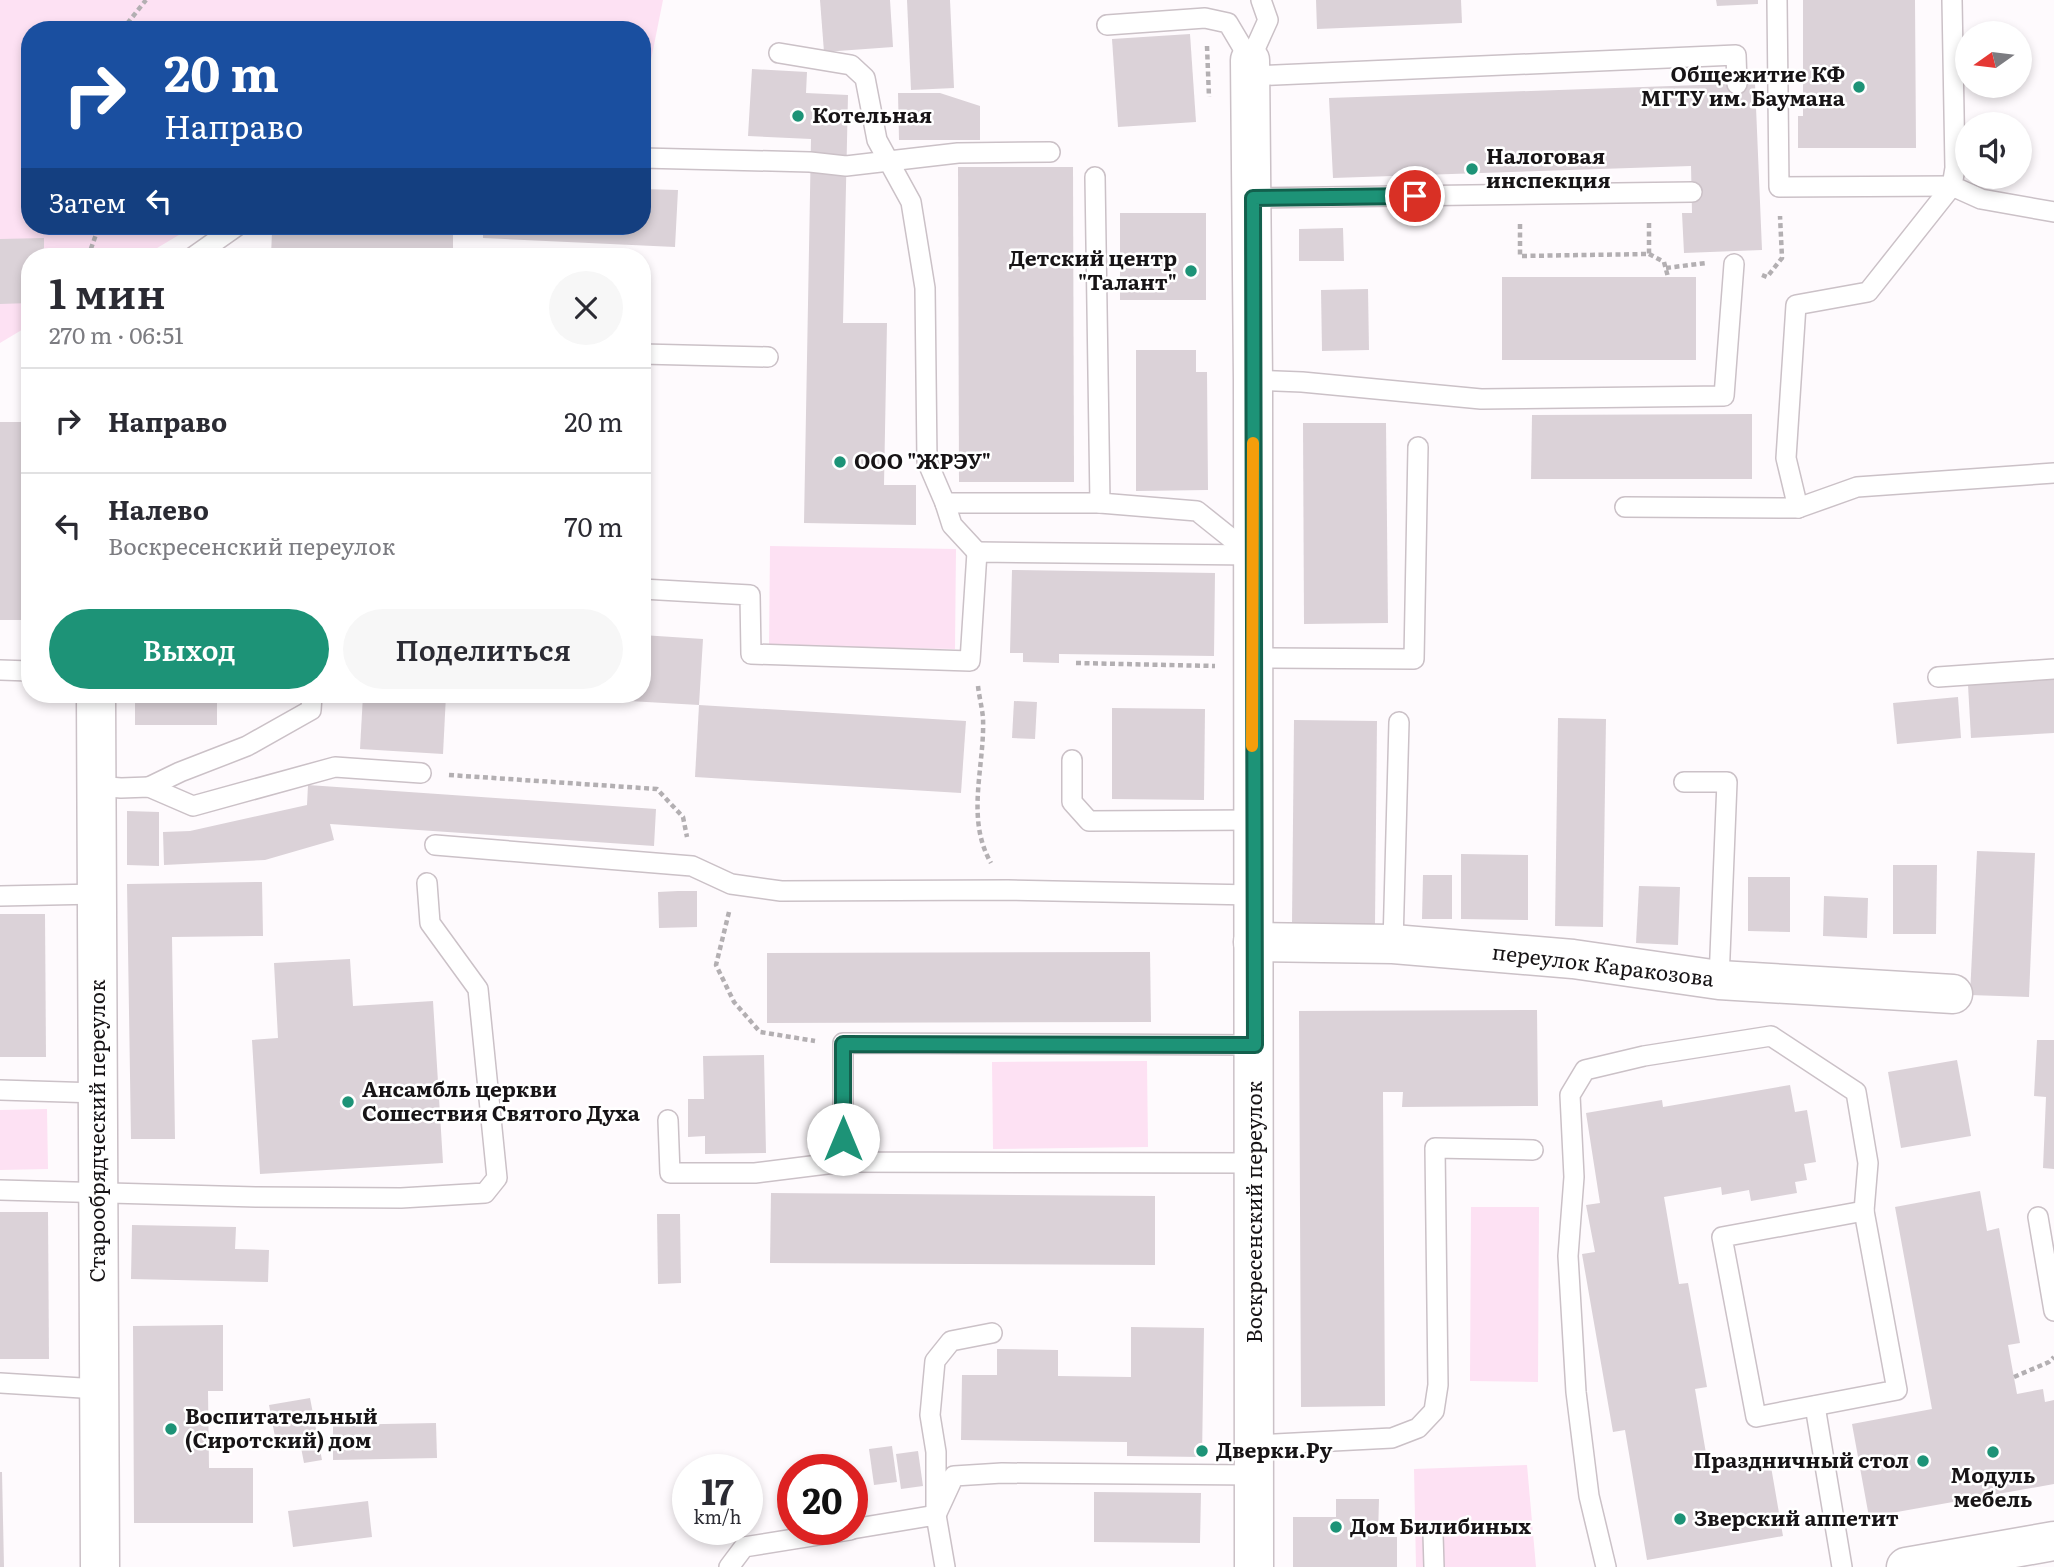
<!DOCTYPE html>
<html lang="ru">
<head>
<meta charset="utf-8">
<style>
	:root { --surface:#fff; --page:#f7f7f7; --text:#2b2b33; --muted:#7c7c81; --line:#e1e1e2; --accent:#1d9377 }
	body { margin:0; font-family:Literata,serif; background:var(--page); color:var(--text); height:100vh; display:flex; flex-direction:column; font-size:26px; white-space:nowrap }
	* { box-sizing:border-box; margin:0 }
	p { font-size:23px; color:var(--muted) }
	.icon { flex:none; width:38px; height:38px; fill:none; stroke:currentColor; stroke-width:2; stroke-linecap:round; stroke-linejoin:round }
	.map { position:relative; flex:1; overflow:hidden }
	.sheet { position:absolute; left:21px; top:248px; width:630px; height:455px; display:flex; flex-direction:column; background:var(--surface); border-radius:28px; box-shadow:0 4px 10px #0003 }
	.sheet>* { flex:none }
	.banner { position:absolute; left:21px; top:21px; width:630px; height:214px; border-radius:28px; box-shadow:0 4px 10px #0003; background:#1a4fa0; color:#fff; overflow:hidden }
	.needle { width:46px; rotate:256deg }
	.fabs { position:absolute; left:1955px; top:21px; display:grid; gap:14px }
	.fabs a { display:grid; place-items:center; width:77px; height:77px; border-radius:50%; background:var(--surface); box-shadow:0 4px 10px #0003; font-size:35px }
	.speed { position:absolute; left:672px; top:1454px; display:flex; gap:14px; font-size:35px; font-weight:700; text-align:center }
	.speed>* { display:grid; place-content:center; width:91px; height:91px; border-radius:50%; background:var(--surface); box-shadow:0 4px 10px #0003; line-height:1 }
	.speed small { font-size:18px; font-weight:400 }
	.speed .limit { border:10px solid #d22; background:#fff; color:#111 }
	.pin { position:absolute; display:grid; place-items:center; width:60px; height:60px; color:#fff; margin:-30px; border:4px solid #fff; border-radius:50%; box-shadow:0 2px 7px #0007 }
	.me { position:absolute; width:77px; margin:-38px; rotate:0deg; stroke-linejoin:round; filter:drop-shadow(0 0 5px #0008) }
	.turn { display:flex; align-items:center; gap:24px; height:147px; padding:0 28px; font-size:32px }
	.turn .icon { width:91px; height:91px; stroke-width:2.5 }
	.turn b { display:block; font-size:49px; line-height:60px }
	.then { display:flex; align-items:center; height:66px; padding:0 28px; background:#0003; gap:14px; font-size:26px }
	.round { display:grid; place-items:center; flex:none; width:74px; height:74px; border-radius:37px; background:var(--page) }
	.head { display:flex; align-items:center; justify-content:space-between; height:119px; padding:0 28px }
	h1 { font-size:42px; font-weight:600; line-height:52px }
	.primary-button { display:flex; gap:14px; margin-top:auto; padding:14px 28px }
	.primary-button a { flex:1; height:80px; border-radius:42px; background:var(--accent); color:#fff; font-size:28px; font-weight:600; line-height:80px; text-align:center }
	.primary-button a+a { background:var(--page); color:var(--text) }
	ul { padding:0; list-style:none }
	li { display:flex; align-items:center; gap:21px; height:105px; padding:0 28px; border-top:2px solid var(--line) }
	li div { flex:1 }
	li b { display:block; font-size:26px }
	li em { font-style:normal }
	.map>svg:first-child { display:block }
	.green { fill:#fde1f3 }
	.building { fill:#dbd2d8 }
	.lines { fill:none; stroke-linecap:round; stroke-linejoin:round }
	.service-casing { stroke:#cbc1c7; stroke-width:22 }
	.minor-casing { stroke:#cbc1c7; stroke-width:41 }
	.secondary-casing { stroke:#cbc1c7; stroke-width:41 }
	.path { stroke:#b3afb2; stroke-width:4.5; stroke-dasharray:5 3.5; stroke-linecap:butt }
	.service { stroke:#fff; stroke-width:19 }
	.minor { stroke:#fff; stroke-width:38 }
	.secondary { stroke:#fff; stroke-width:38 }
	.route-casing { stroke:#13604d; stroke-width:18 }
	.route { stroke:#1d9377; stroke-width:12 }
	.slow { stroke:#f59e0b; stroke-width:12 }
	.poi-dot { fill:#1d9377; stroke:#fff; stroke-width:2.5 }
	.labels { text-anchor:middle; stroke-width:5; stroke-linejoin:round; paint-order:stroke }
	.poi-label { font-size:21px; font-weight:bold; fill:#171416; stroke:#fff; text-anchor:start }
	.street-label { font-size:21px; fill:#171416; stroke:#fff }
</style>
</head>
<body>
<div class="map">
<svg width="2054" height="1567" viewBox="0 0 2054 1567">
	<rect width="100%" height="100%" fill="#fefafd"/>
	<g class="green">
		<path d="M0,0H663L648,75L642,76V30H30V226H194L142,257H30V325L0,343Z"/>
		<path d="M770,546L956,549L955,649L769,646Z"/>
		<path d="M1147,1061L1148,1147L993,1149L992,1062Z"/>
		<path d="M47,1109L48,1169L0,1170V1110Z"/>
		<path d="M1471,1207H1539L1538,1382L1470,1381Z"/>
		<path d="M1527,1465L1536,1567H1416L1414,1469Z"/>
	</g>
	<g class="building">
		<path d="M820,0H890L893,47L824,52Z"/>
		<path d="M907,0H950L954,88L911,90Z"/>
		<path d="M1316,0H1461L1462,23L1317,29Z"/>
		<path d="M1716,0H1758V4L1717,6Z"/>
		<path d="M1803,0H1915L1916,148H1798V116H1803Z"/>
		<path d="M1190,34L1196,122L1118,127L1112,39Z"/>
		<path d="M752,69L807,72L806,93L848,95L843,323H887L884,485H916V525L804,523L811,139L748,136Z"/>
		<path d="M1755,83L1762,250L1684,253L1682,213H1692L1691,166L1333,178L1329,98Z"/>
		<path d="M898,93H940L980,106V140H899Z"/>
		<path d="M958,167H1073L1074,482H959Z"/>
		<path d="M642,189L678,190L675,247L483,238V226H642Z"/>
		<rect x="1120" y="213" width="86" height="87"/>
		<path d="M1343,228L1344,261H1299V229Z"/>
		<path d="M272,231L453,232V257H271Z"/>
		<path d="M44,238V257H30V303L0,304V239Z"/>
		<rect x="1502" y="277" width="194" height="83"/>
		<path d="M1368,289L1369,350L1322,351L1321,290Z"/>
		<path d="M1136,350H1196V372H1207L1208,490L1136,491Z"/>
		<path d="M1752,414V479H1531L1532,415Z"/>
		<rect x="0" y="422" width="30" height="198"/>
		<path d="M1303,423H1386L1388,623L1304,624Z"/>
		<path d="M1012,570L1215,573L1214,656L1059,654V663L1023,662V653H1010Z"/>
		<path d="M642,635L703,639L699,705L559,697V695H642Z"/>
		<path d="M2054,679V733L1971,738L1968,685Z"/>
		<rect x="135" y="695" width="82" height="30"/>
		<path d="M363,695H446L443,754L360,749Z"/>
		<path d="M1958,697L1961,738L1897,744L1893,703Z"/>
		<path d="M1014,701L1037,702L1035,739L1012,738Z"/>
		<path d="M699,705L966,721L961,793L695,777Z"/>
		<path d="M1112,708L1205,709L1204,800L1112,799Z"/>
		<path d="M1558,718L1606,719L1603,927L1555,926Z"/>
		<path d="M1294,720L1377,721L1375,925L1292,924Z"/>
		<path d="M308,785L656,809L654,846L330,824L334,840L265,860L164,865L163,832L190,831L307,805Z"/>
		<path d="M127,811L159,812V866L127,865Z"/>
		<path d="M1977,851L2035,853L2029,997L1970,995Z"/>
		<path d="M1461,854L1528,855V920L1461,919Z"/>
		<path d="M1893,865H1937L1936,934H1893Z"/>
		<path d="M1423,875H1452V919H1422Z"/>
		<path d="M1748,877H1790V932L1748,931Z"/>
		<path d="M262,882L263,936L172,937L175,1139H131L127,884Z"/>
		<path d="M1639,886L1680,887L1678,945L1636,943Z"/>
		<path d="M678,891H697V927L659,928L658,892Z"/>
		<path d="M1824,896L1868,898L1867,938L1823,936Z"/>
		<path d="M0,914H45L46,1057H0Z"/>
		<path d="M1150,952L1151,1022L767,1023V953Z"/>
		<path d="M350,959L353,1006L433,1001L443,1163L260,1174L252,1040L278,1038L274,963Z"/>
		<path d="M1537,1010L1538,1106L1402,1107L1403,1092H1383L1385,1406L1301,1407L1299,1011Z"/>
		<path d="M2037,1040H2054V1169L2043,1168L2046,1097L2034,1096Z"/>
		<path d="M764,1055L766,1153L705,1154V1136L688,1137V1099H704L703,1056Z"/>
		<path d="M1957,1060L1971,1136L1901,1148L1888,1072Z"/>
		<path d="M1790,1085L1795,1112L1807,1110L1816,1162L1804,1164L1807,1180L1795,1182L1797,1193L1751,1201L1749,1190L1722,1195L1721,1187L1664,1197L1679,1284L1688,1283L1707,1387L1695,1389L1708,1465L1769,1455L1783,1536L1647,1560L1625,1430L1613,1432L1582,1254L1595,1252L1586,1205L1600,1203L1586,1113L1662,1100L1663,1107Z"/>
		<path d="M1980,1191L1987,1231L1999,1228L2020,1343L2008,1345L2017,1394L2043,1389L2045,1402L2054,1400V1484L1869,1517L1852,1424L1932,1409L1895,1207Z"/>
		<path d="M771,1193L1155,1196V1265L770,1263Z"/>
		<path d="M0,1212H48L49,1359H0Z"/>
		<path d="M657,1214H680L681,1283L658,1284Z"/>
		<path d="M132,1225L236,1227L235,1249L269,1250L268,1282L131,1279Z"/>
		<path d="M223,1325V1391H208L209,1468H253V1523H134L133,1326Z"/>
		<path d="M1131,1327L1204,1328L1202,1457L1127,1456V1442L961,1440L962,1375H997V1349L1058,1350V1376L1131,1377Z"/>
		<path d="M310,1398L322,1460L304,1463L299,1437L276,1442L269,1405Z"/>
		<path d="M436,1423L437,1458L333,1460V1425Z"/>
		<path d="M892,1446L897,1482L874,1485L869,1449Z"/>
		<path d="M918,1451L923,1486L901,1489L896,1454Z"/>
		<path d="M0,1472H2L4,1567H0Z"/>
		<path d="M1094,1492L1201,1493L1200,1543L1094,1542Z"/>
		<path d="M1336,1499H1379L1378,1537H1397V1567H1293V1517H1336Z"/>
		<path d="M368,1501L372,1537L293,1547L288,1511Z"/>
	</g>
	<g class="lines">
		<defs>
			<g id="service">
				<path d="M1777,0L1779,187L1952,186"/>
				<path d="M1952,0L1955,168L1952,186L1981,199L2054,212"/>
				<path d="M1107,25L1205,18L1228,23L1250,60"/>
				<path d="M779,53L851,65L865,78L877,140L911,202L925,288L927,461L945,503L952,525L977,552"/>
				<path d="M1250,60L1268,20L1261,0"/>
				<path d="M1250,76L1736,55L1737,84"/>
				<path d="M642,158L810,162L846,166L958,153L1050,152"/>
				<path d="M1095,177L1100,503L1197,511L1252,555"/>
				<path d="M1253,198L1692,192"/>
				<path d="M193,257L237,226"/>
				<path d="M642,354L768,357"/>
				<path d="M1253,380L1302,382L1481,399L1724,396L1734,264"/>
				<path d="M945,503H1100"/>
				<path d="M1625,507L1798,508L1857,487L2054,473"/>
				<path d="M1798,508L1786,458L1796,305L1868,292L1952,186"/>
				<path d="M642,589L750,595L751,654L970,661L977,552L1253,555"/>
				<path d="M1252,658L1414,659L1418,447"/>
				<path d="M0,670L30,671"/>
				<path d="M1938,677L2054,669"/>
				<path d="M1072,760V802L1089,821L1253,820"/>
				<path d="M1684,782H1727L1719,980"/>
				<path d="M96,786L121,788L149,787L193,806L335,767L421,773"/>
				<path d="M149,787L180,772L247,746L311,710L312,695"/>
				<path d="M435,845L692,866L731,884L781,891L1008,890L1253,895"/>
				<path d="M0,896L98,894"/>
				<path d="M1393,944L1399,722"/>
				<path d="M1255,1045L843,1043V1162L1255,1163"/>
				<path d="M0,1090L98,1093"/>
				<path d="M668,1120L670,1173H755L843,1162"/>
				<path d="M0,1190L257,1197L401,1198L485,1193L497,1178L478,989L430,923L427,883"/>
				<path d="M1864,1211L1897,1390L1756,1417L1722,1237Z"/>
				<path d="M2038,1217L2054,1311"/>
				<path d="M992,1333L951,1341L935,1361L930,1415L936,1452V1515L954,1476L1002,1473L1254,1475"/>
				<path d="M0,1383L98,1389"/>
				<path d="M1815,1406L1842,1567"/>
				<path d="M1255,1445L1392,1438L1418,1428L1434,1411L1438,1385L1435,1148L1533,1150"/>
				<path d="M852,1529L936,1515L945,1567"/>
				<path d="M1433,1534L1434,1567"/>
				<path d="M729,1567L744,1547L850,1530"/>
				<path d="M1606,1567L1589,1496L1576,1392L1568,1256L1574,1177L1570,1095L1585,1070L1644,1056L1771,1036L1856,1092L1868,1163L1864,1211"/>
			</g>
			<g id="minor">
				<path d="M1250,60L1253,380L1254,1567"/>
				<path d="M96,695C98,985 97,1276 100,1567"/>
				<path d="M1253,942L1393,944L1573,959L1719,980L1953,994"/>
			</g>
			<path id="secondary" d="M1906,1567L2054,1541"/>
		</defs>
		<use href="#service" class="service-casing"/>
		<use href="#minor" class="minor-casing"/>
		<use href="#secondary" class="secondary-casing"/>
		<g class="path">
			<path d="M122,30L146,0"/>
			<path d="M1207,46L1209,97"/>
			<path d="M1520,224V256L1649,254V221"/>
			<path d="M1649,254L1664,262L1668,277"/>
			<path d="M88,257L99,226"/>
			<path d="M1666,268L1706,263"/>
			<path d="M1762,275L1767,277L1782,258L1780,216"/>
			<path d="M1076,663L1215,666"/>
			<path d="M978,686C979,696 982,707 983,718C985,766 965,818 991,863"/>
			<path d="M449,775L657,789L683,817L687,837"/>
			<path d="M729,912L716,965L734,1002L760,1032L815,1041"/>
			<path d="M2014,1377L2049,1362L2054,1357"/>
		</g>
		<use href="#service" class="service"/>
		<use href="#minor" class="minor"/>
		<use href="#secondary" class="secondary"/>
	</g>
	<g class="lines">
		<defs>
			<path id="route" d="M843,1139V1044L1255,1045L1253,198L1415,196"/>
		</defs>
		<use href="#route" class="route-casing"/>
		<use href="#route" class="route"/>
		<path class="slow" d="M1252,746L1253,443"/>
	</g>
	<g class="poi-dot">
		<circle cx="1859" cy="87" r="7"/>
		<circle cx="798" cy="116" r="7"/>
		<circle cx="1472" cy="169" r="7"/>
		<circle cx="1191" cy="271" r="7"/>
		<circle cx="840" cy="462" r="7"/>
		<circle cx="348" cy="1102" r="7"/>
		<circle cx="171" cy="1429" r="7"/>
		<circle cx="1202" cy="1451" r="7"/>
		<circle cx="1993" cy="1452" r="7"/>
		<circle cx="1923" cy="1461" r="7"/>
		<circle cx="1680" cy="1519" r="7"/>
		<circle cx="1336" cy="1527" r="7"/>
	</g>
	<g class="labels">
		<g class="poi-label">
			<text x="1845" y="82" text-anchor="end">Общежитие КФ<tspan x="1845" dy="24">МГТУ им. Баумана</tspan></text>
			<text x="812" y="123">Котельная</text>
			<text x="1486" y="164">Налоговая<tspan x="1486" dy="24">инспекция</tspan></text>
			<text x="1177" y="266" text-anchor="end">Детский центр<tspan x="1177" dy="24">"Талант"</tspan></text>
			<text x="854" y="469">ООО "ЖРЭУ"</text>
			<text x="362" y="1097">Ансамбль церкви<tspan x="362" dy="24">Сошествия Святого Духа</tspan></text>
			<text x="185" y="1424">Воспитательный<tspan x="185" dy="24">(Сиротский) дом</tspan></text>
			<text x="1216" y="1458">Дверки.Ру</text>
			<text x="1909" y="1468" text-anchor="end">Праздничный стол</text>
			<text x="1993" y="1483" text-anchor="middle">Модуль<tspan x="1993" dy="24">мебель</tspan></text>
			<text x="1694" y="1526">Зверский аппетит</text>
			<text x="1350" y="1534">Дом Билибиных</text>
		</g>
		<g class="street-label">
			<text transform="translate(1603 966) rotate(7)" y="7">переулок Каракозова</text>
			<text transform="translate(98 1131) rotate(-90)" y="7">Старообрядческий переулок</text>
			<text transform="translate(1255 1212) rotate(-90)" y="7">Воскресенский переулок</text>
		</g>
	</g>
</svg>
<div class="fabs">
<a><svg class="needle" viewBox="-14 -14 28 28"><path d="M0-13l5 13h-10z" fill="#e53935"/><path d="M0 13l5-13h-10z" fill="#7c7c81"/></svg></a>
<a><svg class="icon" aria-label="sound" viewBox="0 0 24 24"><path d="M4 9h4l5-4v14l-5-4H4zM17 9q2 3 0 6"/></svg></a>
</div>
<div class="speed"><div>17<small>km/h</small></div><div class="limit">20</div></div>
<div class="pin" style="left:1415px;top:196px;background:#d93025"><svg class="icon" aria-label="arrive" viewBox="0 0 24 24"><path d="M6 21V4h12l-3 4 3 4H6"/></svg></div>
<svg class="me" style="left:843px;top:1139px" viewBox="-20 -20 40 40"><circle r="19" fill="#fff"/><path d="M0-13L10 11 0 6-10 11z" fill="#1d9377"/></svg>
<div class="banner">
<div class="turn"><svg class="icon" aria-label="right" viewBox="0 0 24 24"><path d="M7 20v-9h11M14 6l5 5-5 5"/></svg><div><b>20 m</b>Направо</div></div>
<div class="then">Затем<svg class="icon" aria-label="left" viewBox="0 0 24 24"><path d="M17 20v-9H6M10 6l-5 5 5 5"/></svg></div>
</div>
<section class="sheet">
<div class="head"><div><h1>1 мин</h1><p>270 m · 06:51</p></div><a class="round"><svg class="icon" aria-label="close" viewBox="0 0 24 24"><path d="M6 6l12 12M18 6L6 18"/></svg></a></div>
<ul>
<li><svg class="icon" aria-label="right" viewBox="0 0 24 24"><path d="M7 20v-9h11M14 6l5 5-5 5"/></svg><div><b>Направо</b></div><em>20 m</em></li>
<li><svg class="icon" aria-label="left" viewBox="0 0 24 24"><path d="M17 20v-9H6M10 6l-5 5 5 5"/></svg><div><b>Налево</b><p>Воскресенский переулок</p></div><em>70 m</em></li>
</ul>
<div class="primary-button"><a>Выход</a><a>Поделиться</a></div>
</section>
</div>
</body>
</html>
